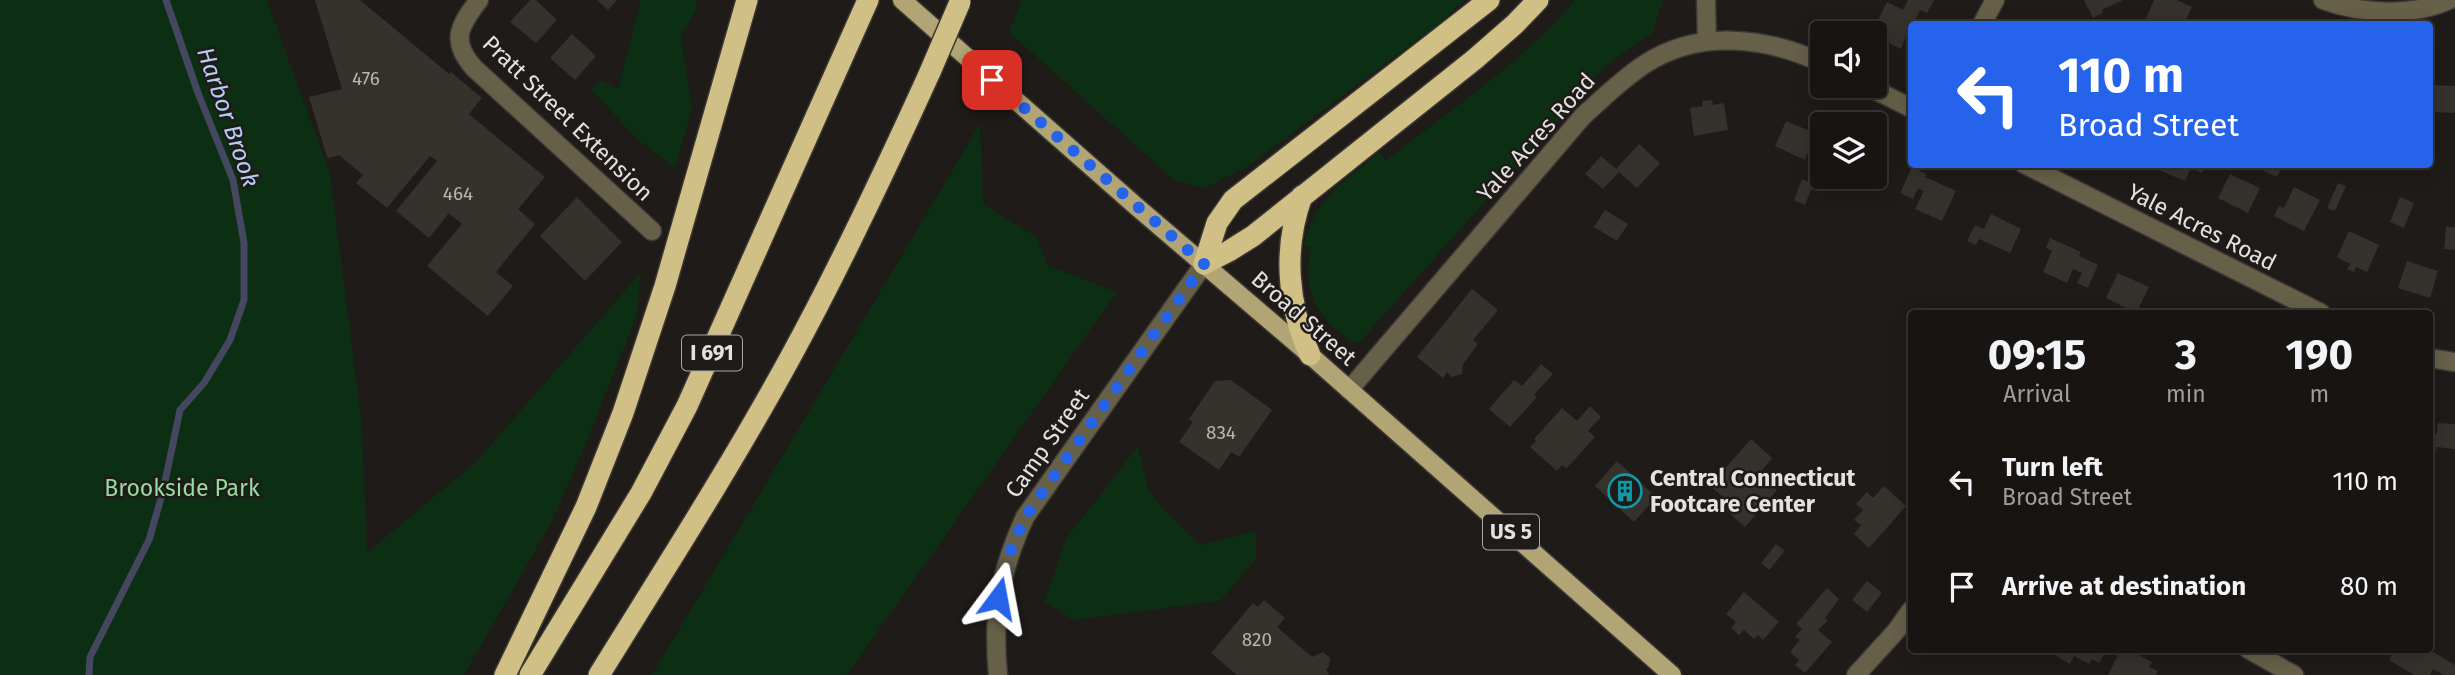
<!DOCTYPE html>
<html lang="en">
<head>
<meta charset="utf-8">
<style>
	:root { --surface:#171412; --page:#242120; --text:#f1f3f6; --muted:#9e9e9f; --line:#363332 }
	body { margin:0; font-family:"Fira Sans",sans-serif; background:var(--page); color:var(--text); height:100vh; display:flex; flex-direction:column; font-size:26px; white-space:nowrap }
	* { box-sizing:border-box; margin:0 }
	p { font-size:23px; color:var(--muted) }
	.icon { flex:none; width:38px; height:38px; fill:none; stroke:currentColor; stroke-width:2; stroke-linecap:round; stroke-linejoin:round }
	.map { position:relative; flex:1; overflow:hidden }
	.panel { position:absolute; left:1908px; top:310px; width:525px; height:343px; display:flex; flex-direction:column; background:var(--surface); border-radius:7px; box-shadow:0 4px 18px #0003,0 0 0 2px var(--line) }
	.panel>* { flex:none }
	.guide { position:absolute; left:1908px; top:21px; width:525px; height:147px; border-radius:7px; box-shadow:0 4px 18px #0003,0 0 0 2px var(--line); background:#2563eb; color:#fff; overflow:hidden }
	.controls { position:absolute; left:1810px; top:21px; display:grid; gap:14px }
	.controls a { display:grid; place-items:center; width:77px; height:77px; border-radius:7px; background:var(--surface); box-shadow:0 4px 18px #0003,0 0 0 2px var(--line); font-size:35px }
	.pin { position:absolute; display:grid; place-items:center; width:60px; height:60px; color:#fff; margin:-30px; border-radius:14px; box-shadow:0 4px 10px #0006 }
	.me { position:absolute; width:77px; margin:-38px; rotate:13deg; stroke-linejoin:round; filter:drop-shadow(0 0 5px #0008) }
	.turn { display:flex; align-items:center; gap:24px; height:147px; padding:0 35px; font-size:32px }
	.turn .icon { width:91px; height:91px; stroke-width:2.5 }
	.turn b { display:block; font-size:49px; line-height:60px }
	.eta { display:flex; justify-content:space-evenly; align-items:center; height:119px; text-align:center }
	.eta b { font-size:42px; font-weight:700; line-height:49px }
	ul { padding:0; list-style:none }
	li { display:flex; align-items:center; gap:21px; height:105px; padding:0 35px }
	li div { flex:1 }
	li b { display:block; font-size:26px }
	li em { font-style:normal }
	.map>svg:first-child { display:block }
	.green { fill:#0c2e13 }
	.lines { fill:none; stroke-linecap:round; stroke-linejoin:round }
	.stream { stroke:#44475f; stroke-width:7 }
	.building { fill:#35312d }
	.minor-casing { stroke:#3b3734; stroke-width:21 }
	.major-casing { stroke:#3b3734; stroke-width:21 }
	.highway-casing { stroke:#3b3734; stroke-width:24 }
	.minor { stroke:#666049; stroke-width:18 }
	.major { stroke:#b2a575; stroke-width:18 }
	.highway { stroke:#d1c086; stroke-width:21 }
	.highway-bridge-casing { stroke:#3b3734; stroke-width:24; stroke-linecap:butt }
	.highway-bridge { stroke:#d1c086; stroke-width:21 }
	.route { stroke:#2563eb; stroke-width:12; stroke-dasharray:0 21.6 }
	.labels { text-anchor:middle; stroke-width:5; stroke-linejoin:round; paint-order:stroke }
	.number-label { font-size:19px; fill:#b8b5b2 }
	.shield { fill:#1f1b18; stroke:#a9a6a3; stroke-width:2 }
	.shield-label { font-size:21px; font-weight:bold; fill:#e4e1de }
	.street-label { font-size:23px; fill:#e4e1de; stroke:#1f1b18 }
	.poi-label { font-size:23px; font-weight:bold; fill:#e4e1de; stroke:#1f1b18; text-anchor:start }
	.park-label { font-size:23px; fill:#96da9e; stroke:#1f1b18 }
	.water-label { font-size:24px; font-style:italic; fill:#b3cef7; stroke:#1f1b18 }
</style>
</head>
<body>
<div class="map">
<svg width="2455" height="675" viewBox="0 0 2455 675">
	<rect width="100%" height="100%" fill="#1f1b18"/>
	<g class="green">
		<path d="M0,0H267L330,174L362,425L367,553L476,462L641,272L637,315L586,444L551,523L464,675H0Z"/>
		<path d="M641,0H696L697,9L681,36L692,109L675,168L637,139L591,89L600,80L618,88Z"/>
		<path d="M1022,0H1464L1440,23L1247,167L1205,188L1174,180L1009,32Z"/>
		<path d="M1575,0H1663L1652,33L1606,66L1358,344C1331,332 1309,305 1308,274C1308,265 1310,255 1310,246L1304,245C1312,201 1348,178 1380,152L1385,161C1449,111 1523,62 1575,0Z"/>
		<path d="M980,124L983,204L1037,237L1047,265L1117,292L847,675H652Z"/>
		<path d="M1138,446L1148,488L1164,510L1200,545L1256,531V559L1220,601L1073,620L1044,601L1066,539Z"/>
	</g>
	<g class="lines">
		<path class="stream" d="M89,675L90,657L149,540L163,491L180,410L204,383L230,340L244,300V243L233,180L198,93L166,0"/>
	</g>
	<g class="building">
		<path d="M315,0H360L449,74L451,72L482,98L469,114L545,177L518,209L535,224L496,272L513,286L488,316L427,266L462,224L449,213L429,238L396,211L437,161L430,156L387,208L356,183L363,175L339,155L329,158L327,157L309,97L342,89Z"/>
		<path d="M530,0H536L557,20L536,43L510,22Z"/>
		<path d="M597,0H617L608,10Z"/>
		<path d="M1908,0H1934L1927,13L1920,10L1913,24H1911L1901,49L1874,36L1877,30L1874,28L1887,2L1903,10Z"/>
		<path d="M2084,0H2123L2102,10L2103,13L2093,18Z"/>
		<path d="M2154,0H2177L2192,7L2184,24H2160L2146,18Z"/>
		<path d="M572,34L596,56L575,80L550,58Z"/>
		<path d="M2429,85L2455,86V113L2429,112Z"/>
		<path d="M1712,100L1713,105L1724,103L1728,130L1694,136L1690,108L1703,106L1702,101Z"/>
		<path d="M1786,121L1822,136L1820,151L1810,147L1805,160L1775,146Z"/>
		<path d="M1639,144L1660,163L1637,188L1619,172L1603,189L1585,174L1601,156L1616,169Z"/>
		<path d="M1874,156L1887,161L1876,187L1853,177H1874Z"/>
		<path d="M2155,164H2206L2202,173L2191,168L2185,181L2154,168Z"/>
		<path d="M2268,164H2283L2277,177L2264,171Z"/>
		<path d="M1912,167L1926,174L1925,177L1956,191L1942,221L1915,209L1924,191L1918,188L1913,199L1900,193Z"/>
		<path d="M2230,174L2260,188L2248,213L2218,198Z"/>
		<path d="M1802,179L1813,184L1805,205L1794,200Z"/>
		<path d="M2338,183L2346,186L2335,211L2327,208Z"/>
		<path d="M2294,187L2320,200L2304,231L2274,216L2279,206L2284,208Z"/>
		<path d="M577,197L622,242L585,281L540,236Z"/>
		<path d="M2400,197L2414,203L2404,228L2390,222Z"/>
		<path d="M1605,210L1628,224L1617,241L1594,227Z"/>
		<path d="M1991,214L2021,229L2010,253L1979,239L1976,245L1967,241L1975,225L1984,229Z"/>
		<path d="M2446,227H2455V250L2444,249Z"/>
		<path d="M2349,231L2379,245L2367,272L2356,267L2354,272L2347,269L2350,264L2337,257Z"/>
		<path d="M2050,238L2081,252L2079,256L2098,265L2088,288L2077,283L2082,273L2073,269L2067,283L2043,272L2052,251L2046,248Z"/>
		<path d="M2407,261L2438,271L2430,298L2398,288Z"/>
		<path d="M2118,273L2149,287L2136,313L2106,298Z"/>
		<path d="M1472,289L1498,310L1473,340L1478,344L1463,364L1462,374L1452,377L1447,372L1443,378L1417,357Z"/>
		<path d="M1541,364L1553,374L1534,395L1537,397L1510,427L1489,409L1514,380L1522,386Z"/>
		<path d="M1231,380L1272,410L1239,457L1231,452L1219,470L1179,442L1193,422L1189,419L1215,381Z"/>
		<path d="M1590,406L1601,417L1588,431L1595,437L1567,468L1562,465L1557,471L1530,447L1536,441L1534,439L1562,408L1577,421Z"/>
		<path d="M2438,423L2455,424V449L2436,447V451H2429V434H2437Z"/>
		<path d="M1751,439L1772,458L1759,474L1777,490L1745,527L1718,503L1723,497L1710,486Z"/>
		<path d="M1617,461L1656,497L1634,522L1595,486Z"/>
		<path d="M1884,486L1906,506L1869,548L1854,534L1861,525L1854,520L1863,510L1856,504L1867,492L1873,498Z"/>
		<path d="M1776,544L1785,551L1769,570L1761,563Z"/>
		<path d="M1867,581L1882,593L1867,612L1852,600Z"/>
		<path d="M1827,588L1839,599L1825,618L1828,620L1818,630L1832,642L1805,673L1795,665L1799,660L1790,652L1800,640L1795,637L1802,629L1796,624Z"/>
		<path d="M1744,592L1779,622L1763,640L1758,635L1754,639L1744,630L1739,635L1731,628L1736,622L1726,614Z"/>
		<path d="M1264,600L1285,618L1277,627L1312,657L1323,652L1330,658L1329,666L1326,670L1329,673L1328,675H1237L1211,653L1253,603L1258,607Z"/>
		<path d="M2060,649H2107L2099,663L2092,659L2089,664L2074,656L2070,664L2056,656Z"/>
		<path d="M2121,649H2128L2152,662L2149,667L2158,671L2156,675H2108Z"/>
		<path d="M2395,649H2428L2455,665V675H2443L2433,669L2430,675H2414L2389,660Z"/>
	</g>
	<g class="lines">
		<defs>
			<g id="minor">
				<path d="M479,0C459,26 450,41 474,68L652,231"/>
				<path d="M1706,0L1707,41"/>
				<path d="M2323,0C2361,14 2412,17 2449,0"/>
				<path d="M1982,24L1995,0"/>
				<path d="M1867,86L1911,108"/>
				<path d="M2024,164L2321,313"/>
				<path d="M2429,358L2455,362"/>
				<path d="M1349,390L1583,116C1603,98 1622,79 1645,64C1699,29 1766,37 1822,63"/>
				<path d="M2248,649L2294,675"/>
				<path d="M998,675C992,615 1000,572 1025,517L1204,264"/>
				<path d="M1856,675L1897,630L1911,610"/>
			</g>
			<path id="major" d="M902,0L1137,207L1310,355L1672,675"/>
			<g id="highway">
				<path d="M1302,196C1283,248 1287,304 1310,355"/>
				<path d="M1204,264L1229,251L1253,236L1475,59L1515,24L1538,0"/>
				<path d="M1204,264L1217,223L1233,200L1489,0"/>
				<path d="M505,675L586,507L623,413L665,286L747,0"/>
				<path d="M530,675L641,493L687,406L868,0"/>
				<path d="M599,675C664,570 731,466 790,358C841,265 886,169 930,72"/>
			</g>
		</defs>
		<use href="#minor" class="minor-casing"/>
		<use href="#major" class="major-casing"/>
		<use href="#highway" class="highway-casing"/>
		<use href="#minor" class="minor"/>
		<use href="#major" class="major"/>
		<use href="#highway" class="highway"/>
		<defs>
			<path id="highway-bridge" d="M930,72L960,2"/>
		</defs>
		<use href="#highway-bridge" class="highway-bridge-casing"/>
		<use href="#highway-bridge" class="highway-bridge"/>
	</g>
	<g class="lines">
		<path class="route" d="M992,80L1204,264L1025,517L1010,552L998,598"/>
	</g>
	<defs>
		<symbol id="building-ring" viewBox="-11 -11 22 22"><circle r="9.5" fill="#1f1b18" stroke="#0f9aa8" stroke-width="1.5"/><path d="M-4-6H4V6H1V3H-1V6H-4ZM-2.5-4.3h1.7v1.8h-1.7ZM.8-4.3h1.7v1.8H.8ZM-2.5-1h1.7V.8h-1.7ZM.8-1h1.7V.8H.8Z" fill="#0f9aa8"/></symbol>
	</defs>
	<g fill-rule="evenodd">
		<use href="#building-ring" x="1606" y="472" width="38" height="38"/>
	</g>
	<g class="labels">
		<g class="number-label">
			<text x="366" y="85">476</text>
			<text x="458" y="200">464</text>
			<text x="1221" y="439">834</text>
			<text x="1257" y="646">820</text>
		</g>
		<g class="shield">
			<rect x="682" y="335.5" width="60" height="35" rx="5"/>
			<rect x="1483" y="514.5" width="56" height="35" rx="5"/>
		</g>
		<g class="shield-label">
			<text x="712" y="360">I 691</text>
			<text x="1511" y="539">US 5</text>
		</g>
		<g class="street-label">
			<text transform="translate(568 118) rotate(44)" y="8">Pratt Street Extension</text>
			<text transform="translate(1536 137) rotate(-48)" y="8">Yale Acres Road</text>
			<text transform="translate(2202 227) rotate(27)" y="8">Yale Acres Road</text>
			<text transform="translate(1304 318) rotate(41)" y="8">Broad Street</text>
			<text transform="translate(1047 443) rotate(-55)" y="8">Camp Street</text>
		</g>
		<g class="poi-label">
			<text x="1650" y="486">Central Connecticut<tspan x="1650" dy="26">Footcare Center</tspan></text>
		</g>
		<g class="park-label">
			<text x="182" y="496">Brookside Park</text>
		</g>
		<g class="water-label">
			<text transform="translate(228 117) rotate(71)" y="8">Harbor Brook</text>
		</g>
	</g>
</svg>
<div class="controls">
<a><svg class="icon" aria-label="sound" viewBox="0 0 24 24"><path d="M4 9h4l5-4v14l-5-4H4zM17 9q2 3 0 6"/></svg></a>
<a><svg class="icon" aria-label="layers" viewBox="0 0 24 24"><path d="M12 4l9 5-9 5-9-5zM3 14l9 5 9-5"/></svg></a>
</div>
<div class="pin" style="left:992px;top:80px;background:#d93025"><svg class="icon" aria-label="arrive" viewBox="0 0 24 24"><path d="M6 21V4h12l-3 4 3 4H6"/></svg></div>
<svg class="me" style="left:998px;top:598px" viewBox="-20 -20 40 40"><path d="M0-17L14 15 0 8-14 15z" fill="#2563eb" stroke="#fff" stroke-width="4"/></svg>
<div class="guide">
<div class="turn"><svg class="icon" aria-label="left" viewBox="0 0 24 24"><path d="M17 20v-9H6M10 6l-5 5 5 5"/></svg><div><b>110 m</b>Broad Street</div></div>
</div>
<section class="panel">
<div class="eta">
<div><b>09:15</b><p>Arrival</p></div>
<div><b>3</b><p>min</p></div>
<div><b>190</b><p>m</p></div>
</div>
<ul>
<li><svg class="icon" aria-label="left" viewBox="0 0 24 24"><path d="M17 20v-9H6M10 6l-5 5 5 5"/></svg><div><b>Turn left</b><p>Broad Street</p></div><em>110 m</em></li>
<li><svg class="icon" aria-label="arrive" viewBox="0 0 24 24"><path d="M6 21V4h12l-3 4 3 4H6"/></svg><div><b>Arrive at destination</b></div><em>80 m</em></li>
</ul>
</section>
</div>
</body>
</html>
